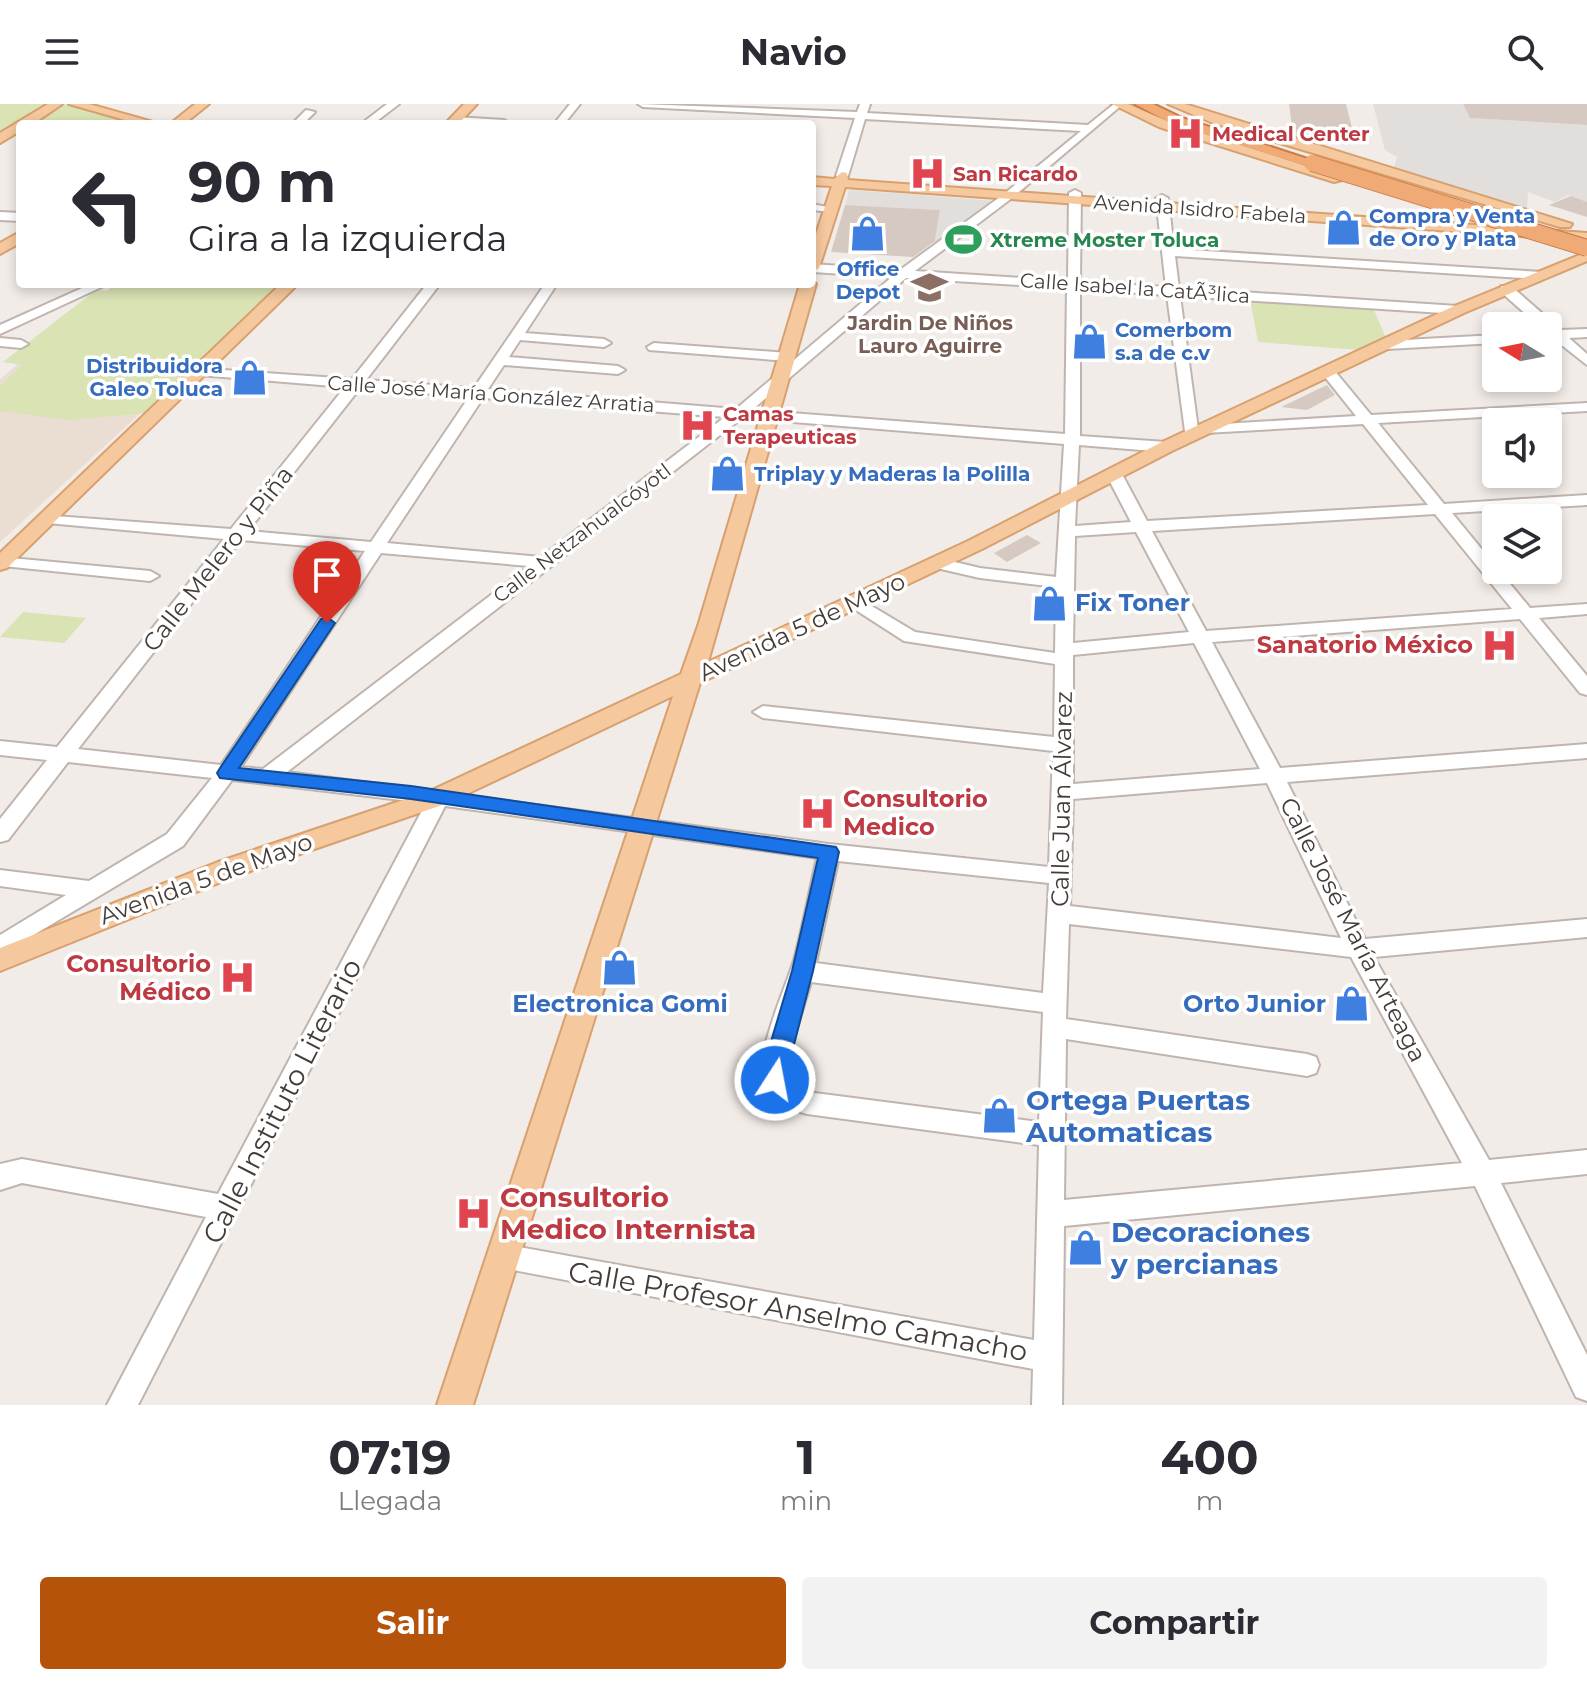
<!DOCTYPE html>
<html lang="es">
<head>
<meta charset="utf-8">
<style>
	:root { --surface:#fff; --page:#f2f2f3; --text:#2b2b33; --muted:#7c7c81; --accent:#b45309 }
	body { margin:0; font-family:Montserrat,sans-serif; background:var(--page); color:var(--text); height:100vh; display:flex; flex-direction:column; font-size:30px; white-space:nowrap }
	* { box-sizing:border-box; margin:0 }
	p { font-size:26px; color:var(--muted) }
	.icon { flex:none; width:44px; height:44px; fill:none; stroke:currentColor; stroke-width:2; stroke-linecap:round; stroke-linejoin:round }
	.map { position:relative; height:1301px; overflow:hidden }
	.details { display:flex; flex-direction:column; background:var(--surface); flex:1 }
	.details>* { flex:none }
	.top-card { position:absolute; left:16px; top:16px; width:800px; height:168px; border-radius:8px; box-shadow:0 4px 12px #0003; background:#fff; color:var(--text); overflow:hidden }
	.needle { width:52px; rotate:280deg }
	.fabs { position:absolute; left:1482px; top:208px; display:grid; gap:16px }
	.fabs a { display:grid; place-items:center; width:80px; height:80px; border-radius:8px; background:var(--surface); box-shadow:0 4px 12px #0003; font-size:40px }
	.pin { position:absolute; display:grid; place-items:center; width:68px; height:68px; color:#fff; margin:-82px -34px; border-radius:50% 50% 50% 0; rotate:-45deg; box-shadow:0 0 8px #0007 }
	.pin .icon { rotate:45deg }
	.me { position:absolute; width:88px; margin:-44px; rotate:11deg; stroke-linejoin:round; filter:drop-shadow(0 0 6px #0008) }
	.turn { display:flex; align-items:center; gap:28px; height:168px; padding:0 40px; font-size:36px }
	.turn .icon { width:104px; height:104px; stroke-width:2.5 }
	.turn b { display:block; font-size:56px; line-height:68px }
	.eta { display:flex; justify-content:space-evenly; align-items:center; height:136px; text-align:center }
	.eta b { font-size:48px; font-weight:700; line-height:56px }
	.cta { display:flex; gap:16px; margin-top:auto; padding:16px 40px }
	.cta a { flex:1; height:92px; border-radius:8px; background:var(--accent); color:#fff; font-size:32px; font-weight:700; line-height:92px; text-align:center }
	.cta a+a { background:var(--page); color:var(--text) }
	header { display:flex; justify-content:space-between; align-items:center; height:104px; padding:0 40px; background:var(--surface); font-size:36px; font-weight:700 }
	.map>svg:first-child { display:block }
	.education { fill:#eaded3 }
	.green { fill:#d9e3b4 }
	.parking { fill:#e1dedc }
	.building { fill:#d6c9c1 }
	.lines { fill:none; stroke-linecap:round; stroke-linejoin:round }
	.minor-casing { stroke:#c0b5ae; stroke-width:4 }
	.major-casing { stroke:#d8a06f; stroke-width:4 }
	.highway-casing { stroke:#ce7c45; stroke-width:4 }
	.minor { fill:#fff; fill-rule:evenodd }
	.major { fill:#f5c89e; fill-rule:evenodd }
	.highway { fill:#f0aa75; fill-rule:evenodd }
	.highway-bridge-casing { stroke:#ce7c45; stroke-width:18; stroke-linecap:butt }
	.highway-bridge { stroke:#f0aa75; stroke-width:16 }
	.route { fill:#1a73e8; stroke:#114b97; stroke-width:2 }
	.labels { text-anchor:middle; stroke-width:7; stroke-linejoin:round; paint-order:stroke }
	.far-health-label { font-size:20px; font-weight:bold; fill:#be3a42; stroke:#fff; text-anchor:start }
	.far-street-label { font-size:20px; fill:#453c37; stroke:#fff }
	.far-shop-label { font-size:20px; font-weight:bold; fill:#366cbe; stroke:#fff; text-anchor:start }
	.far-leisure-label { font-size:20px; font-weight:bold; fill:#27864d; stroke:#fff; text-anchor:start }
	.far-education-label { font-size:20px; font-weight:bold; fill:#785e54; stroke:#fff }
	.street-label { font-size:24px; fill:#453c37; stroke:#fff }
	.shop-label { font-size:24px; font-weight:bold; fill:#366cbe; stroke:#fff; text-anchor:start }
	.health-label { font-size:24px; font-weight:bold; fill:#be3a42; stroke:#fff; text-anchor:end }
	.near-shop-label { font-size:28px; font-weight:bold; fill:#366cbe; stroke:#fff; text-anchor:start }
	.near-street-label { font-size:28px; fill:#453c37; stroke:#fff }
	.near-health-label { font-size:28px; font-weight:bold; fill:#be3a42; stroke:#fff; text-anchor:start }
</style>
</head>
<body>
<header><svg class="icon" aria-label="menu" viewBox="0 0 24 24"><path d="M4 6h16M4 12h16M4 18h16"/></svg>Navio<svg class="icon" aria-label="search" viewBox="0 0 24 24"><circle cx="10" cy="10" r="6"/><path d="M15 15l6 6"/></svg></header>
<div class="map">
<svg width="1587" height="1301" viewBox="0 0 1587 1301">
	<rect width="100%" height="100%" fill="#f2ece8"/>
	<path class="education" d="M120,180H282L0,438V275L106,187Z"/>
	<g class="green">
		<path d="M0,0H51L0,31Z"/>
		<path d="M63,0H65L145,20H33Z"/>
		<path d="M115,180H281L148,309L69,316L0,307V282L22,261L3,258L96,186L107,187Z"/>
		<path d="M1250,195L1371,199L1386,234L1359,246L1258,238Z"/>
		<path d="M23,508L86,514L64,539L0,533Z"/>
	</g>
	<g class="parking">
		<path d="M1373,0H1463L1470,14L1587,21V98L1568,91L1555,98L1528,88L1527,105L1394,64L1397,53L1385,46Z"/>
		<path d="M849,86L908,90L995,97L935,139L940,106L845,101Z"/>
	</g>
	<g class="building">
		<path d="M1289,0H1346L1356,40L1313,37L1293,30Z"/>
		<path d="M1463,0H1587V21L1470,14Z"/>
		<path d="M1571,92L1587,98V113L1549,101Z"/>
		<path d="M845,101L940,106L935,137L913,153L831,148Z"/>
		<path d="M1327,281L1335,291L1307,306L1281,303Z"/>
		<path d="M1027,431L1041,439L1007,458L994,449Z"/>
	</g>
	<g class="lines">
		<defs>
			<g id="minor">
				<path d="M387,0H399L373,20H361Z"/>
				<path d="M570,0H580L564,20H554Z"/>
				<path d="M638,0L857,8L860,0H870L867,9L1088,21L1114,0H1123L1012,94L915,167L1068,177L1069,89L1075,86L1081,89L1080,178L1166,183L1156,94L1162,91L1168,94L1174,145L1542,168V174L1538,175L1175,152L1179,184L1458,202L1465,206L1458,210L1180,192L1198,325L1205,321L1356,312L1321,268L1328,264L1333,265L1371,311L1587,299V307L1378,319L1444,400L1587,391V401L1452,409L1530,504L1587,500V510L1539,514L1587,572V591L1580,589L1520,515L1212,538L1280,664L1587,640V654L1287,678L1365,835L1587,815V833L1374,853L1489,1056L1587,1046V1070L1501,1079L1587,1251V1297L1576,1293L1475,1082L1064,1122L1062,1301H1032L1033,1265L492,1162L488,1153L492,1144L502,1140L1034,1236L1039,1041L807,1010C789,1005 771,1000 764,980C754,951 785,886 794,856C803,822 809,788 817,754L445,702L138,1301H107L206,1113L22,1079L0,1086V1060L22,1055L218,1090L426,699L232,676L183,742L0,851V831L66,791L0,782V766L89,777L167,730L212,674L68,658L8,736L0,738V715L47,656L0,651V637L57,643L224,435L47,419L41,417V411L231,425L345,283L199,271L194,270V264L352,275L427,180H440L366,276L474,284L545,180H557L525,229L604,235L611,239L604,243L520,236L509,253L618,262L625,266L618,270L504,261L488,285L736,305L892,173L812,168V160L900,166L1004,90L1081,27L865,15L848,72L842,75L836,72L855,14L643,3ZM906,174L1067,184L1065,330L752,306ZM1080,185L1167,191L1186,335H1196L1198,325L1205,329L1363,320L1428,401L1147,417L1123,372L1115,367L1107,372L1131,418L1075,422L1079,341L1166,348L1174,343L1166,338L1080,332ZM360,284L469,293L371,438L248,427ZM483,294L725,313L541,453L387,439ZM742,314L1064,340L1056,473L980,464L938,454L929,459L932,463L980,474L1056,483L1055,549L915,528L860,495L854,494L845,499L904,537L1055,560L1054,633L763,602L753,608L763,614L1053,647L1049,763L829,740L287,668ZM1435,410L1512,505L1206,527L1152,427ZM1136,428L1189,528L1073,539L1075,432ZM241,436L365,447L221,661L78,645ZM381,449L529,462L263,665L241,663ZM1194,539L1260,665L1073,680V551ZM1267,679L1341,834L1070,802L1073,695ZM838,757L1049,779L1043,889L816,859ZM1069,820L1351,853L1462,1059L1064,1096L1066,935L1307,972L1316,969L1319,961L1316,953L1307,950L1066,915ZM811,878L1043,908L1039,1018L807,988L795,984L788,975L793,937Z"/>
				<path d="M306,6L315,8L303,20H292Z"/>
				<path d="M455,13L504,16L509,19L451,18V14Z"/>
				<path d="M812,100L837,105L831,108L812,106Z"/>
				<path d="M0,108L20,109V117L0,116Z"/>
				<path d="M91,180H108L0,230V221Z"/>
				<path d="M1501,182H1511L1561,226L1587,225V233L1569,234L1587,250V261L1554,235L1548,234V222H1539L1501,188Z"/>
				<path d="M1496,231V239L1387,245L1380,241L1387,237Z"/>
				<path d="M0,234L21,236L28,240L21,244L0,242Z"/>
				<path d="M654,239L788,249L795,253L788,257L649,246L647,243Z"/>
				<path d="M0,453L150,467L159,472L150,477L3,462L0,461Z"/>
			</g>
			<g id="major">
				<path d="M48,0H62L33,20H20V27L0,39V29Z"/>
				<path d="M69,0H89L160,20H139Z"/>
				<path d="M195,0H209L184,20H170Z"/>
				<path d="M464,0H477L458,20H445Z"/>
				<path d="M1112,0H1128L1167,17L1346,75L1334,78L1159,23Z"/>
				<path d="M1168,0H1185L1572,120L1570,123H1560L1213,19Z"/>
				<path d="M842,68L847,69L848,76L1587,129V137L845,83L819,164L812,168V142L832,82L812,81V73L834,75Z"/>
				<path d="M20,128V139L0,150V139Z"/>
				<path d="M1587,148V157L1464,209L1172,347L982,445L700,579L473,1301H437L673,592L448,699L236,772L0,867V844L218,758L430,687L681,570L698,522L800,180H812V176L816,180L708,558L968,437L1160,339L1452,203Z"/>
				<path d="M281,180H298L7,464L0,466V449Z"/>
			</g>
			<path id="highway" d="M1135,0H1153L1182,14L1320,59L1312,64L1307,62L1172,20Z"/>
		</defs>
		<use href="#minor" class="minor-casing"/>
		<use href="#major" class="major-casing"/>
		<use href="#highway" class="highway-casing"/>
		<use href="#minor" class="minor"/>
		<use href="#major" class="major"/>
		<use href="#highway" class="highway"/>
		<defs>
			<path id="highway-bridge" d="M1312,59L1587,144"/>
		</defs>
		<use href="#highway-bridge" class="highway-bridge-casing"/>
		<use href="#highway-bridge" class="highway-bridge"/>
	</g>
	<path class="route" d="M327,513L335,519L239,664L411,682L836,743L839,748L813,867L783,983L775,986L767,983L764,976L765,958L792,867L818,754L411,695L220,674L217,669L220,664L321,515Z"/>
	<defs>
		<symbol id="hospital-bare" viewBox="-9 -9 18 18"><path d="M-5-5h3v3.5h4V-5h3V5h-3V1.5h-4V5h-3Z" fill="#e0444e" stroke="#fff" stroke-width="2.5" paint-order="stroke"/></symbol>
		<symbol id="shop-bare" viewBox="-9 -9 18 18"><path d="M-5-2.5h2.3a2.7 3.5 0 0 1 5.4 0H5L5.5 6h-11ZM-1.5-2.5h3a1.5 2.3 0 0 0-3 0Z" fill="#3f7fe0" stroke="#fff" stroke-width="2.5" paint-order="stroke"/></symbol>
		<symbol id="stadium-bare" viewBox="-9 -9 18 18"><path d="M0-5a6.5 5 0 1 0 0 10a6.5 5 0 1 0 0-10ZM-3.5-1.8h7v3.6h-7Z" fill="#2e9e5b" stroke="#fff" stroke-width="2.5" paint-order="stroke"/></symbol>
		<symbol id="school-bare" viewBox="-9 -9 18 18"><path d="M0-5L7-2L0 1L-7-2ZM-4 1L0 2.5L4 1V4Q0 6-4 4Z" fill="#8d6e63" stroke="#fff" stroke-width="2.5" paint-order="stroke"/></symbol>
	</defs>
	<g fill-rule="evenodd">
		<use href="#hospital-bare" x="1160" y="4" width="51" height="51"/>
		<use href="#hospital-bare" x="902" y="44" width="51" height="51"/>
		<use href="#shop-bare" x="1318" y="98" width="51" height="51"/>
		<use href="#shop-bare" x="842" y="104" width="51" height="51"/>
		<use href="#stadium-bare" x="938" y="110" width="51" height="51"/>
		<use href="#school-bare" x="904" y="158" width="51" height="51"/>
		<use href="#shop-bare" x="1064" y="212" width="51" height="51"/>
		<use href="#shop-bare" x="224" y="248" width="51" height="51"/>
		<use href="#hospital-bare" x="672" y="296" width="51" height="51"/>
		<use href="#shop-bare" x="702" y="344" width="51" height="51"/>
		<use href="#shop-bare" x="1024" y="474" width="51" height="51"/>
		<use href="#hospital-bare" x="1474" y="516" width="51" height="51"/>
		<use href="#hospital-bare" x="792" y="684" width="51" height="51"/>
		<use href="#shop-bare" x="594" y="838" width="51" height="51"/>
		<use href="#hospital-bare" x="212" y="848" width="51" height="51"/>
		<use href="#shop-bare" x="1326" y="874" width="51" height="51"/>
		<use href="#shop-bare" x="974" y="986" width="51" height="51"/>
		<use href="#hospital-bare" x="448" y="1084" width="51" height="51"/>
		<use href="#shop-bare" x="1060" y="1118" width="51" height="51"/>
	</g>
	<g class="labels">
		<g class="far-health-label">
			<text x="1212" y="37">Medical Center</text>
			<text x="953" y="77">San Ricardo</text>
			<text x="723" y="317">Camas<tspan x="723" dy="23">Terapeuticas</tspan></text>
		</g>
		<g class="far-street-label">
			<text transform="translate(1200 105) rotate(4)" y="7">Avenida Isidro Fabela</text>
			<text transform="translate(1135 184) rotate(4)" y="7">Calle Isabel la CatÃ³lica</text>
			<text transform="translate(491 290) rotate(4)" y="7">Calle José María González Arratia</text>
			<text transform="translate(582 429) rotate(-37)" y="7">Calle Netzahualcóyotl</text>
		</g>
		<g class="far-shop-label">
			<text x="1369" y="119">Compra y Venta<tspan x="1369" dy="23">de Oro y Plata</tspan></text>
			<text x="868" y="172" text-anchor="middle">Office<tspan x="868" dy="23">Depot</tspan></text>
			<text x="1115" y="233">Comerbom<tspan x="1115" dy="23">s.a de c.v</tspan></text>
			<text x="223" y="269" text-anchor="end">Distribuidora<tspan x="223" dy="23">Galeo Toluca</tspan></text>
			<text x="754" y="377">Triplay y Maderas la Polilla</text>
		</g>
		<g class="far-leisure-label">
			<text x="990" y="143">Xtreme Moster Toluca</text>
		</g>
		<g class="far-education-label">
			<text x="930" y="226">Jardin De Niños<tspan x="930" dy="23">Lauro Aguirre</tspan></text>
		</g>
		<g class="street-label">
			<text transform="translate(218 455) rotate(-52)" y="8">Calle Melero y Piña</text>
			<text transform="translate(802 523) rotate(-25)" y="8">Avenida 5 de Mayo</text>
			<text transform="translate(1062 695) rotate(-89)" y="8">Calle Juan Álvarez</text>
			<text transform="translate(206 775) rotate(-20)" y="8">Avenida 5 de Mayo</text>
			<text transform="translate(1353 826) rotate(63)" y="8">Calle José María Arteaga</text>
		</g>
		<g class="shop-label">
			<text x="1075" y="507">Fix Toner</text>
			<text x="620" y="908" text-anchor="middle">Electronica Gomi</text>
			<text x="1326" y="908" text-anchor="end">Orto Junior</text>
		</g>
		<g class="health-label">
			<text x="1473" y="549">Sanatorio México</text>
			<text x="843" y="703" text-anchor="start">Consultorio<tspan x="843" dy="28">Medico</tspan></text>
			<text x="211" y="868">Consultorio<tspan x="211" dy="28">Médico</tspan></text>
		</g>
		<g class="near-shop-label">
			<text x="1026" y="1006">Ortega Puertas<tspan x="1026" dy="32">Automaticas</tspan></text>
			<text x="1111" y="1138">Decoraciones<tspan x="1111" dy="32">y percianas</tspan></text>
		</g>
		<g class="near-street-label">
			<text transform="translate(282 997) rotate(-63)" y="10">Calle Instituto Literario</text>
			<text transform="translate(798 1207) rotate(10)" y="10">Calle Profesor Anselmo Camacho</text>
		</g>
		<g class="near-health-label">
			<text x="500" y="1103">Consultorio<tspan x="500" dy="32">Medico Internista</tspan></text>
		</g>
	</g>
</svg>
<div class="fabs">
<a><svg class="needle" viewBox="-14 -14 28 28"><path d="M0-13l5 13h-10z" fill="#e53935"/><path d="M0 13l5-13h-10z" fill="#7c7c81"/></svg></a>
<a><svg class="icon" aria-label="sound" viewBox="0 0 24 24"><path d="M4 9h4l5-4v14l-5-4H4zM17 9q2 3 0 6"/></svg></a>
<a><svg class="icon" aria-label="layers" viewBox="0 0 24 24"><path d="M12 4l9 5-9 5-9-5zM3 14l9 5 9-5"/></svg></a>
</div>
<div class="pin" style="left:327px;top:519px;background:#d93025"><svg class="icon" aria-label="arrive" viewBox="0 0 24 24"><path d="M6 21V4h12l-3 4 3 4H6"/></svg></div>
<svg class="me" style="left:775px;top:976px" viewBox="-20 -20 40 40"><circle r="17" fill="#1a73e8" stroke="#fff" stroke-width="3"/><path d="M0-11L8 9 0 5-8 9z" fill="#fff"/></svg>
<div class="top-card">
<div class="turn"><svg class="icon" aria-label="left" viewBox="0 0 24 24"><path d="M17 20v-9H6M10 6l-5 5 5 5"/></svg><div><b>90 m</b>Gira a la izquierda</div></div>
</div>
</div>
<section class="details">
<div class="eta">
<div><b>07:19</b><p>Llegada</p></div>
<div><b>1</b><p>min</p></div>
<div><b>400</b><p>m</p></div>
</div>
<div class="cta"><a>Salir</a><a>Compartir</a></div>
</section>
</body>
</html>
